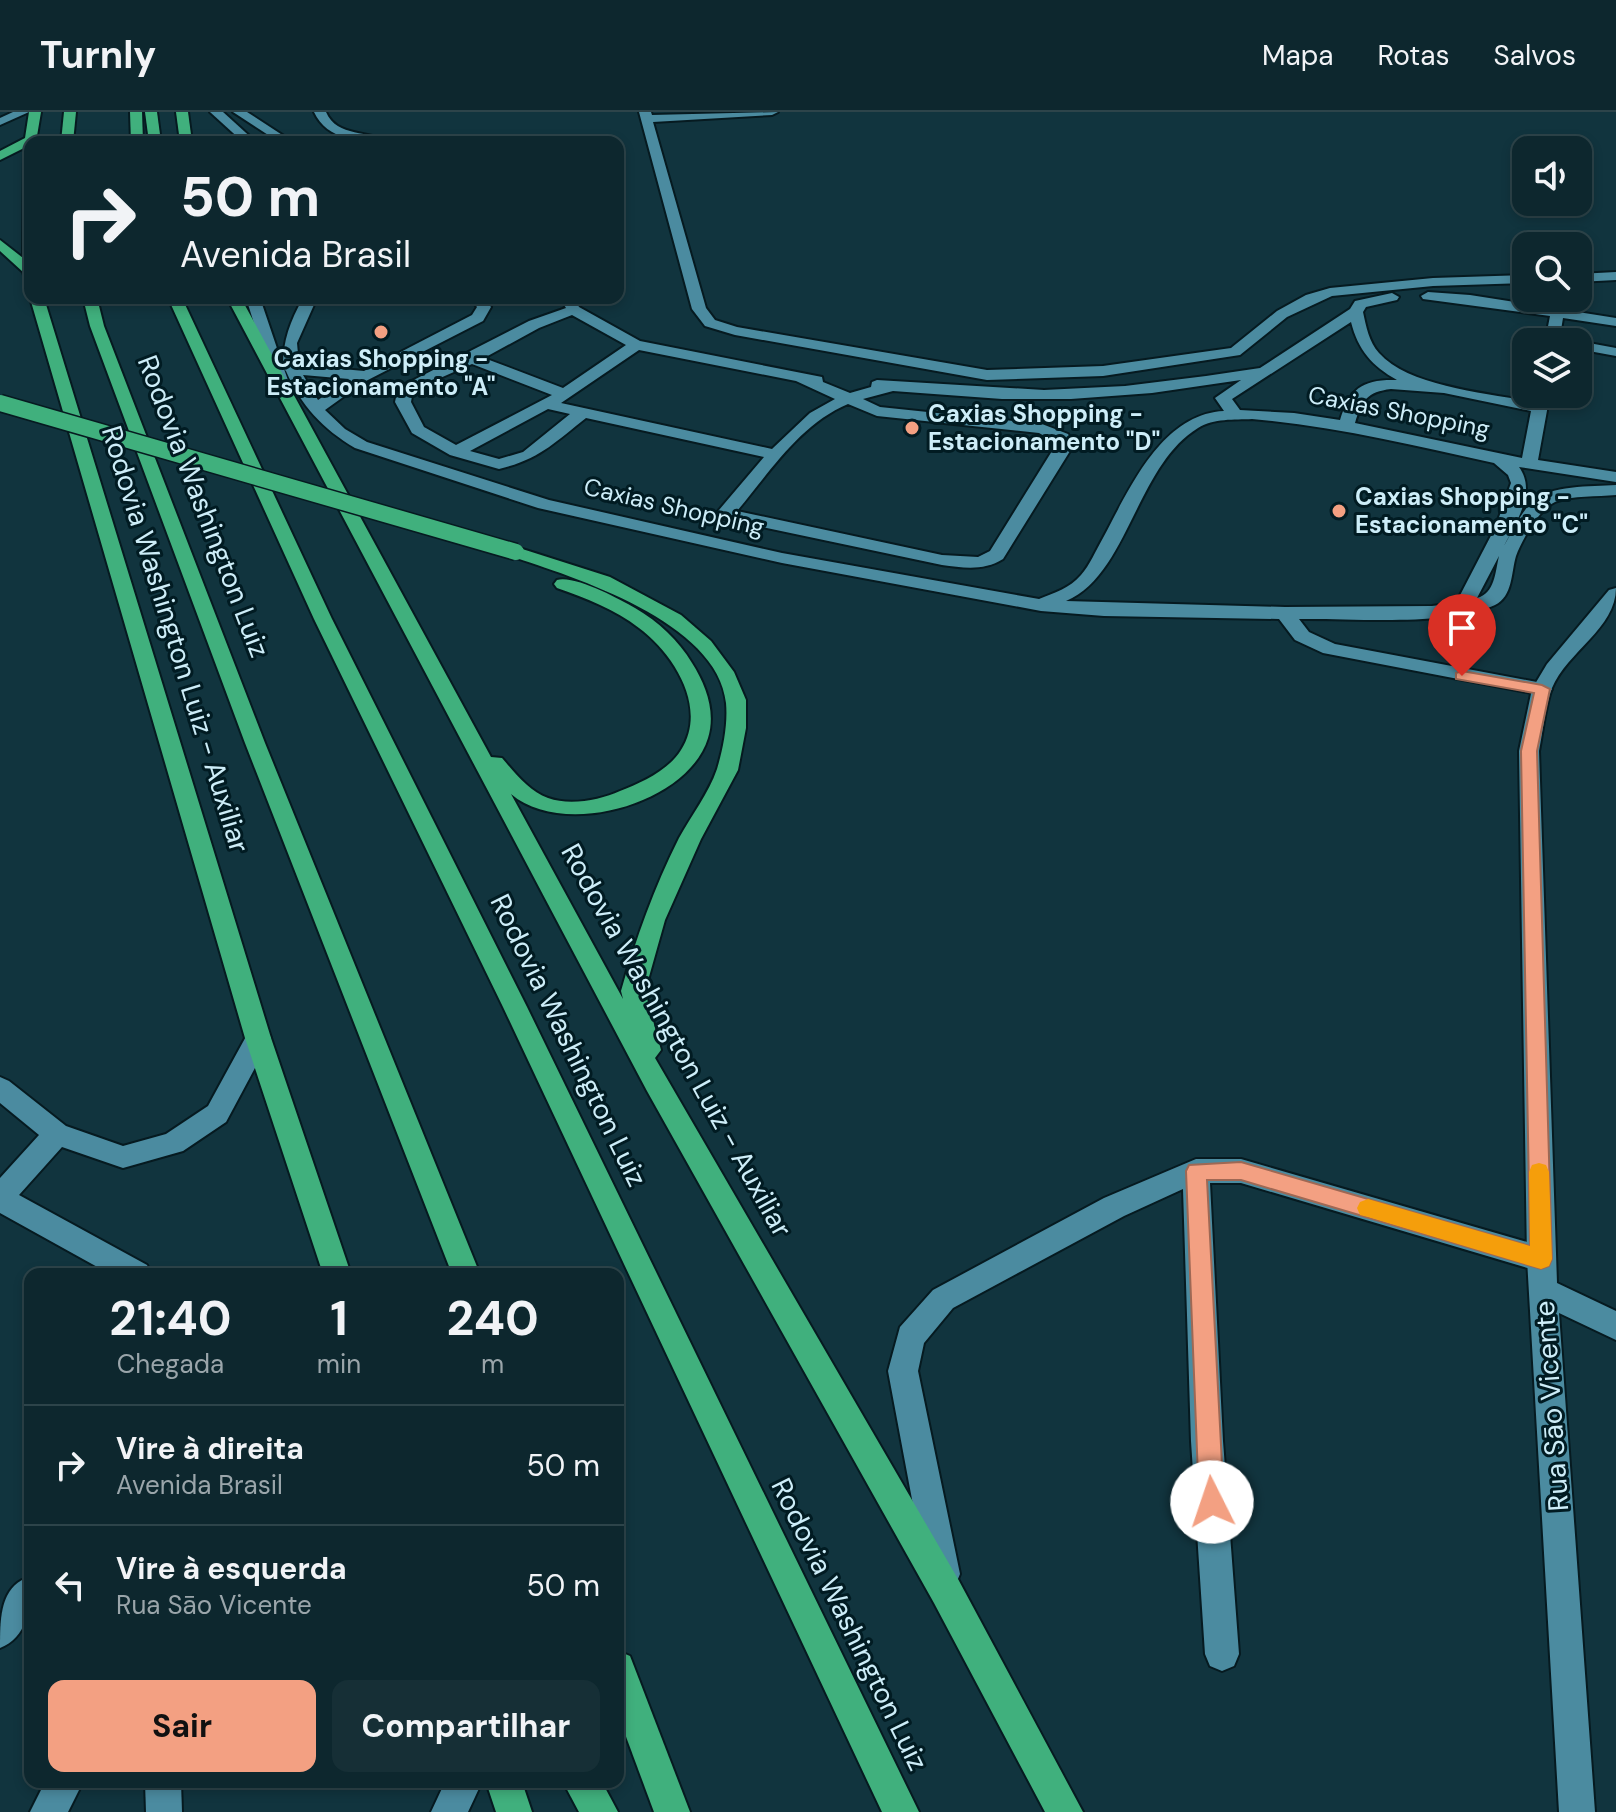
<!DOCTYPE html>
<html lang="pt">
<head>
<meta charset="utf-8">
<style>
	:root { --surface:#0d272e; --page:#162f36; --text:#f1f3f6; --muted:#9aa5aa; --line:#2d444a; --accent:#f3a082 }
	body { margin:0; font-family:"DM Sans",sans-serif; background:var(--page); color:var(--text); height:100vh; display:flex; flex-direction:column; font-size:30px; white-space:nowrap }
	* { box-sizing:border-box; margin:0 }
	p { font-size:26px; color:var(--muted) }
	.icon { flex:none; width:44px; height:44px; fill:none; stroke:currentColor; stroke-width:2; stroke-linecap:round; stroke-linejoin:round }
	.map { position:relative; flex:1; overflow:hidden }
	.sheet { position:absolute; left:24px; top:1156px; width:600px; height:520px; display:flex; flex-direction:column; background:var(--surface); border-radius:16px; box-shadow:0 4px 12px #0003,0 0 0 2px var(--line) }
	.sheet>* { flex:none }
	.banner { position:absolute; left:24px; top:24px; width:600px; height:168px; border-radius:16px; box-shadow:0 4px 12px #0003,0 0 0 2px var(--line); background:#0d272e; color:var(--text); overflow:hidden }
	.fabs { position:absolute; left:1512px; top:24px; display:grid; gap:16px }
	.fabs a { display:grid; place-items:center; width:80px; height:80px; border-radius:16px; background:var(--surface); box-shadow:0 4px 12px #0003,0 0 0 2px var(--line); font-size:40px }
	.pin { position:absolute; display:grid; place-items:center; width:68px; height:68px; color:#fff; margin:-82px -34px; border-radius:50% 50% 50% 0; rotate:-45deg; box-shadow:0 0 8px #0007 }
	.pin .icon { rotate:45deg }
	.me { position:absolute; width:88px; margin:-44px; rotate:356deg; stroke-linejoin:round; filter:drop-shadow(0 0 6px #0008) }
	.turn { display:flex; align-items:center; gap:28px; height:168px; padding:0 24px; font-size:36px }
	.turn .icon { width:104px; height:104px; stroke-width:2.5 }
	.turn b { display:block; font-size:56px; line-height:68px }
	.eta { display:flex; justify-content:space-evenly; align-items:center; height:136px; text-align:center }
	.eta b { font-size:48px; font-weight:700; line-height:56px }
	.primary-button { display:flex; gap:16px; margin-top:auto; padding:16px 24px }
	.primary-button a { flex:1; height:92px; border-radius:16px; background:var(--accent); color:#111; font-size:32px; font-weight:700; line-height:92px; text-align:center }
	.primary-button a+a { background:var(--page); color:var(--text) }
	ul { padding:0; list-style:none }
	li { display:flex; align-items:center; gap:24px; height:120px; padding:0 24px; border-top:2px solid var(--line) }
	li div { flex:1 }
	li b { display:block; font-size:30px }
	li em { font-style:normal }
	header { display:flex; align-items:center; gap:48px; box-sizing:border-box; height:112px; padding:0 40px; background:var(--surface); border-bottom:2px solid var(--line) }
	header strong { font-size:38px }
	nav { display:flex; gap:44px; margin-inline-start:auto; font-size:28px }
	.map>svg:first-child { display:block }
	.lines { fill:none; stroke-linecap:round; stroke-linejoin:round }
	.lane-casing { stroke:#061a20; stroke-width:4 }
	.street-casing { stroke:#061a20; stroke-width:4 }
	.secondary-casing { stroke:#061a20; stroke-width:4 }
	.highway-casing { stroke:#061a20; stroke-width:4 }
	.lane { fill:#4b8ba0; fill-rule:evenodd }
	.street { fill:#4b8ba0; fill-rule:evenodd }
	.secondary { fill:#4b8ba0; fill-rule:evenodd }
	.highway { fill:#40b07d; fill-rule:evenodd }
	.highway-bridge-casing { stroke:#061a20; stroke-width:19; stroke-linecap:butt }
	.highway-bridge { stroke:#40b07d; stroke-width:16 }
	.route { fill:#f3a082; stroke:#9e6854; stroke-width:2 }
	.slow { fill:#f59e0b }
	.poi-dot { fill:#f3a082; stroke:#011b22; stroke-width:3 }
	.labels { text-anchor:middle; stroke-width:6; stroke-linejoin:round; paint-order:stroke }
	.far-poi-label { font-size:24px; font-weight:bold; fill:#cdedf8; stroke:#011b22; text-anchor:start }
	.far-street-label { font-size:24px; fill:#cdedf8; stroke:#011b22 }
	.street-label { font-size:28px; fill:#cdedf8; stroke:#011b22 }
</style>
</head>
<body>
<header>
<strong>Turnly</strong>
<nav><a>Mapa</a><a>Rotas</a><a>Salvos</a></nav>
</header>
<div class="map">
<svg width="1616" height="1700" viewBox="0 0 1616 1700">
	<rect width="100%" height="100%" fill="#11343e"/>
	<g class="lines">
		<defs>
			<g id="lane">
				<path d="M13,0H29L0,13V6Z"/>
				<path d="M210,0H223L256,30H243Z"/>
				<path d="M233,0H247L293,30H279Z"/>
				<path d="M314,0H326C337,26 370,18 389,30C362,30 327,29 314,0Z"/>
				<path d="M639,0H651L652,3L778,0L772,3L653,10L706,196L715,208L737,215L987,258L1103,254L1231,236L1277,199L1306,183L1330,176L1433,166L1526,163V171L1433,174L1332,184L1287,205L1240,243L1103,264L987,268L735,223L705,214L692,197Z"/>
				<path d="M1616,160V168L1578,170V162Z"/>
				<path d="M1428,180L1470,183L1616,206V214L1563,206L1559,230H1545L1550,204L1423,187L1421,184Z"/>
				<path d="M1392,181L1399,185L1397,188L1366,195L1363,200C1366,214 1369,230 1379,241C1409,275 1488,281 1533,290L1534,282H1550L1538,348L1616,360V370L1519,355C1537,380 1516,410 1504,434C1512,420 1520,402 1531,391C1550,372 1591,375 1616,373V383C1597,385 1573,383 1555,390C1539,397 1522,428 1516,444C1511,461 1513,484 1495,493C1447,515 1353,506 1299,507L1309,520L1335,532L1542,571L1552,577L1549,581L1542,583L1323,541L1295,528L1279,507L1104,504L1041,499L782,451L538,396L355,336C323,317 301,294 286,259L284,257L289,271L286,274L281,276L273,271L246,186H260L283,254C283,228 290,210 303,186H317L297,231L299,253L364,259L472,203L477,195L470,186H484L491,195L483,209L364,270L325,298L345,317L367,330L549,388L782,441L1039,487C1054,481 1070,476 1081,463C1090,453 1096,438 1103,426C1129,378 1161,302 1224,299L1215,286L1241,268L1152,281L1071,287H1002L893,279L863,287L880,295L1042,312L1068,322L1073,331L1070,339L1003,447C984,459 964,456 942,453L719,406L716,402L719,398L764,345L586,306C554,331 540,347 499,357L450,343L412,321L395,290L398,276L529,209L566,196L560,186H574L579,195L640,229L822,265L823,270L850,281L871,275L872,270L877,268L1044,278L1125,274L1206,264L1260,256L1350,197L1355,189ZM572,203L626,233L563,276L484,246L539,216ZM1351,210C1358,238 1372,254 1397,268C1363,267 1350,276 1340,308L1294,301L1240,298L1232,287ZM639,238L796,269L835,287L810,301L772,337L561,291ZM472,252L552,283L456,333L424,315L411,290L413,278ZM303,263L349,267L318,288ZM1391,277L1444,281L1531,299L1522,346L1355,311C1362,288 1367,280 1391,277ZM848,292L877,304L1039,321L1057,331L990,439L978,445L942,443L737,399C769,361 800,312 848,292ZM548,297L570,302L523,340L499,347L470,339ZM1252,307C1335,314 1412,333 1494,351L1508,363L1511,371L1496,414L1456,491L1432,494L1285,495L1066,489C1128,463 1136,354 1198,316C1214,306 1234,308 1252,307ZM1499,444C1495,461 1495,481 1477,486Z"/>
				<path d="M1578,229L1616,236V244L1578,237V230H1573Z"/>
				<path d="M258,916L267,919L271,926L226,1010L183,1039L123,1056L62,1035L19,1083L147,1153L151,1162H110L0,1101V1066L39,1023L0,991V965L9,969L66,1014L123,1034L166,1022L208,994L249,919Z"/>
				<path d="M22,1468L30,1472C30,1498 27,1525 0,1536C0,1509 0,1480 22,1468Z"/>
				<path d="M45,1670H83L68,1700H30Z"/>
				<path d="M145,1670H181L182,1700H146Z"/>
				<path d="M445,1670H482L468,1700H431Z"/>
			</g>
			<path id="street" d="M1196,1047H1241L1541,1134L1551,1138L1555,1147L1551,1156L1541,1160L1241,1071H1210L1223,1329L1239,1542L1234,1554L1222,1559L1210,1554L1205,1542L1191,1329L1183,1077L1124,1104L953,1196L924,1231L918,1259L960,1462L955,1474L943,1479L931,1474L926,1462L888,1259L900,1215L933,1178L1104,1086Z"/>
			<path id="secondary" d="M1616,476C1616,516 1567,540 1552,576C1545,595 1543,619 1539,639L1557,1171L1616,1199V1228L1559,1201L1595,1700H1559L1527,1147L1519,639L1532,577L1547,552L1609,478Z"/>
			<g id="highway">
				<path d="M29,0H41L36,30H30V167L25,166L23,160L0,139V128L23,146L24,36L0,48V39L25,26Z"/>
				<path d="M64,0H76L73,30H61Z"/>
				<path d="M130,0H142L143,30H131Z"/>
				<path d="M145,0H157L161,30H149Z"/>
				<path d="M176,0H188L192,30H180Z"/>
				<path d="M30,186H44L271,926L351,1162H323L245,926Z"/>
				<path d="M83,186H97L104,214L265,631L480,1162H452L245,631L90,214Z"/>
				<path d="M168,186H182L332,507L527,895L919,1700H882L503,895L314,507Z"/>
				<path d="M227,186H241L491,645L502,646C515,661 529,679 548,686C570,694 600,688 620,679C641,671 669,658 681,638C708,596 674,542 639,516C615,497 585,486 557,476L554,472L557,468C575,463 619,487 635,496C659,510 678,528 692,551C706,573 716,600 708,626C688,692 563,727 511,682L623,887L621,879C636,826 654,776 679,726C691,704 709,681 717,657C723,637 728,612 726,591C718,510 574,465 510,444L507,440L516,435L610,465L681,503L711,529L734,560L746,588V616L738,658L701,727L665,808L645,879L661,938L655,946L958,1467L1083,1700H1045L934,1491L647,979Z"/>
				<path d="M618,1539L630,1544L690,1700H654L618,1603Z"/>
				<path d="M486,1670H522L532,1700H496Z"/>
				<path d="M563,1670H602L618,1700H579Z"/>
			</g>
		</defs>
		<use href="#lane" class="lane-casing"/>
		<use href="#street" class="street-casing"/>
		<use href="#secondary" class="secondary-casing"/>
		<use href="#highway" class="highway-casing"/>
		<use href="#lane" class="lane"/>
		<use href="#street" class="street"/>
		<use href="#secondary" class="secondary"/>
		<use href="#highway" class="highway"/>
		<defs>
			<path id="highway-bridge" d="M0,291L516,440"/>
		</defs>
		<use href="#highway-bridge" class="highway-bridge-casing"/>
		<use href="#highway-bridge" class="highway-bridge"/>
	</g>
	<path class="route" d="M1462,559L1542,573L1550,577L1537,639L1552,1147L1549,1154L1541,1157L1241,1068H1207L1224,1390L1220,1399L1212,1402L1203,1399L1199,1390L1186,1059L1189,1053L1241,1050L1530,1134L1521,639L1534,581L1456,567V561Z"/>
	<path class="slow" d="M1539,1051L1546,1053L1549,1060L1552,1147L1549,1154L1541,1157L1368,1105L1360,1103L1357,1096L1360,1090L1368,1087L1530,1134L1529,1060L1532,1053Z"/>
	<g class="poi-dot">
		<circle cx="381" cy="220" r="8"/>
		<circle cx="912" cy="316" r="8"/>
		<circle cx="1339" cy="399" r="8"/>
	</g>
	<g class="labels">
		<g class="far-poi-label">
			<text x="381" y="255" text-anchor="middle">Caxias Shopping -<tspan x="381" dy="28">Estacionamento "A"</tspan></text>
			<text x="928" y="310">Caxias Shopping -<tspan x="928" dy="28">Estacionamento "D"</tspan></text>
			<text x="1355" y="393">Caxias Shopping -<tspan x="1355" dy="28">Estacionamento "C"</tspan></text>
		</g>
		<g class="far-street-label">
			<text transform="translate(1399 300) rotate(11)" y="8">Caxias Shopping</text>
			<text transform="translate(674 395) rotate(13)" y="8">Caxias Shopping</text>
		</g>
		<g class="street-label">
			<text transform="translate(204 394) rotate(69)" y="10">Rodovia Washington Luiz</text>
			<text transform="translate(176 527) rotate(73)" y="10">Rodovia Washington Luiz - Auxiliar</text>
			<text transform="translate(569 928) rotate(64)" y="10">Rodovia Washington Luiz</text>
			<text transform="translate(677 928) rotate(61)" y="10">Rodovia Washington Luiz - Auxiliar</text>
			<text transform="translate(1551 1294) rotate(-94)" y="10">Rua Sāo Vicente</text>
			<text transform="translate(850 1512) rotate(64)" y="10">Rodovia Washington Luiz</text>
		</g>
	</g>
</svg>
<div class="fabs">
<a><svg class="icon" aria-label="sound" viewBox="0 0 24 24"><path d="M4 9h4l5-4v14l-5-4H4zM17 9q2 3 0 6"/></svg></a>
<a><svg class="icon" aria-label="search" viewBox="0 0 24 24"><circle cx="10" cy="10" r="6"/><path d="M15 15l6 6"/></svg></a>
<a><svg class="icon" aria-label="layers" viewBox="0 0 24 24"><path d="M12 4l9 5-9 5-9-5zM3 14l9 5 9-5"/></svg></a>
</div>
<div class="pin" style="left:1462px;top:564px;background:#d93025"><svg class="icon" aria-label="arrive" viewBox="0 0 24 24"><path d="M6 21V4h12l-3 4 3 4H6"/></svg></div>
<svg class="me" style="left:1212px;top:1390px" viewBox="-20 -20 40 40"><circle r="19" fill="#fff"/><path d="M0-13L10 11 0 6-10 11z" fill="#f3a082"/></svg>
<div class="banner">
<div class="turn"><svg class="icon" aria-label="right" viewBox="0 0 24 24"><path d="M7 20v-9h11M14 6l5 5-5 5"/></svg><div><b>50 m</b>Avenida Brasil</div></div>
</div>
<section class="sheet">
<div class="eta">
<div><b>21:40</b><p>Chegada</p></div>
<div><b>1</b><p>min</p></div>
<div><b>240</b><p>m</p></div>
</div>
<ul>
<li><svg class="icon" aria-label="right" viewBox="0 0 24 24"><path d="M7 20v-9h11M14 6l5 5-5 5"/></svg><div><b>Vire à direita</b><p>Avenida Brasil</p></div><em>50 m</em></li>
<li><svg class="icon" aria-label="left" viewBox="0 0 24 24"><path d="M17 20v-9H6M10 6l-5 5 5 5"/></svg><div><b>Vire à esquerda</b><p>Rua Sāo Vicente</p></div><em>50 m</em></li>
</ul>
<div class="primary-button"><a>Sair</a><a>Compartilhar</a></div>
</section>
</div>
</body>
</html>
